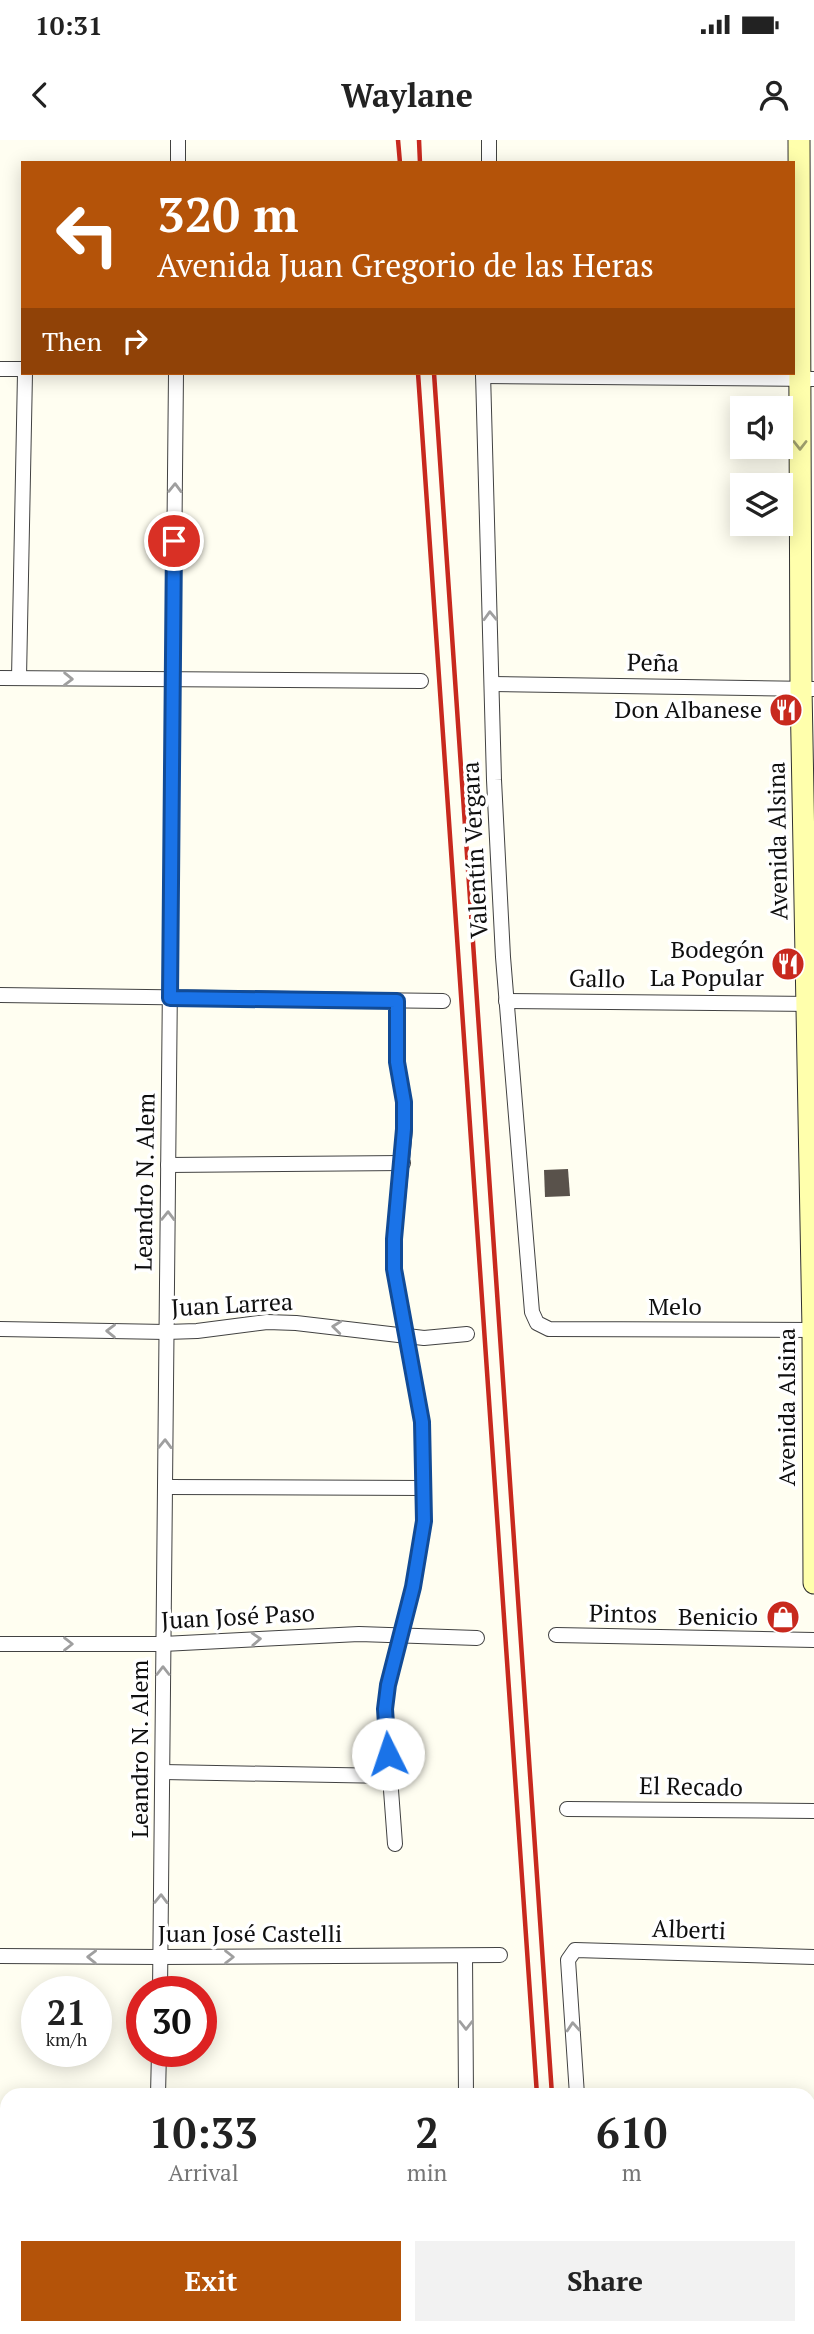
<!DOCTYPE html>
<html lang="en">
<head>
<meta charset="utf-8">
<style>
	:root { --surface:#fff; --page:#f2f2f2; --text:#222; --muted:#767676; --accent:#b45309 }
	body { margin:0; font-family:"PT Serif",serif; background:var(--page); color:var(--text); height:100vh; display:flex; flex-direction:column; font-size:26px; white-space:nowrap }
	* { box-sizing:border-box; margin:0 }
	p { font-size:23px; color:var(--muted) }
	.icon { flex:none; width:38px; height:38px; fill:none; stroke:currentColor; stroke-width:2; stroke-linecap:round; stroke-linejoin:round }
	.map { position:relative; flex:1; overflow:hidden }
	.details { position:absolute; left:0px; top:1948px; width:816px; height:247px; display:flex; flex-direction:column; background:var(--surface); border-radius:21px 21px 0 0; box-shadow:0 4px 18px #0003 }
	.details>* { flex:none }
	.banner { position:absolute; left:21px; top:21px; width:774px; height:214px; border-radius:0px; box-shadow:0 4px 18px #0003; background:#b45309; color:#fff; overflow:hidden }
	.controls { position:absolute; left:730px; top:256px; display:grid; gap:14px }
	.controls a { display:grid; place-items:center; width:63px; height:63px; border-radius:0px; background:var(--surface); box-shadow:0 4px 18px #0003; font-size:35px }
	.speed { position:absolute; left:21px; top:1836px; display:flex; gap:14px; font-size:35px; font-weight:700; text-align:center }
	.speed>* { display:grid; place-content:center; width:91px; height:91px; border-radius:50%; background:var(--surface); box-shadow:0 4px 18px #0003; line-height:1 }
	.speed small { font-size:18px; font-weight:400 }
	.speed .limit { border:10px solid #d22; background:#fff; color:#111 }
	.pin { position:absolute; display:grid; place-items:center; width:60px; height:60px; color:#fff; margin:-30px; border:4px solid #fff; border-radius:50%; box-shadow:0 2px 7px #0007 }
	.me { position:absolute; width:77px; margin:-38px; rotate:356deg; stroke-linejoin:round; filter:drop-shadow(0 0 5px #0008) }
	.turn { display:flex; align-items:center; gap:24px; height:147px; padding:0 21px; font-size:32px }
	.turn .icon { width:91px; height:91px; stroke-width:2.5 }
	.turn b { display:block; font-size:49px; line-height:60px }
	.then { display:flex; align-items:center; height:66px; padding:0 21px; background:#0003; gap:14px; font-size:26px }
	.eta { display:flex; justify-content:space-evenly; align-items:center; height:119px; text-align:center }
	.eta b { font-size:42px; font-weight:600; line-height:49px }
	.primary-button { display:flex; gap:14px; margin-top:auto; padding:14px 21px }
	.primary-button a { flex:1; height:80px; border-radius:0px; background:var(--accent); color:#fff; font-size:28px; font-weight:600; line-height:80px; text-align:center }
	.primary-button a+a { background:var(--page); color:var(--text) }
	.status { display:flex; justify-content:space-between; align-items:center; height:49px; padding:0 35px; background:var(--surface); direction:ltr }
	.status svg { height:19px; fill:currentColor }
	header { display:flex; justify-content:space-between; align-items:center; height:91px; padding:0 21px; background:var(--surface); font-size:32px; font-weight:600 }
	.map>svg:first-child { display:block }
	.building { fill:#59524b }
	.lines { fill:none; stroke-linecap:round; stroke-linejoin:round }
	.street-casing { stroke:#424242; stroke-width:16 }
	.secondary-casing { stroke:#313131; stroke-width:23 }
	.street { stroke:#fff; stroke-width:14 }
	.secondary { stroke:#ffffac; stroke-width:21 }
	.rail { stroke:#c8291e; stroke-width:4.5 }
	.oneway { stroke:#9f9f6d }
	.oneway2 { stroke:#9f9f9f }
	.route-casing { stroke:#114b97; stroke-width:18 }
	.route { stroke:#1a73e8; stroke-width:12 }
	.labels { text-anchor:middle; stroke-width:7; stroke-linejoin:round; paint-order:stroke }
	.street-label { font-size:24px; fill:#0f0f0f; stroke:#fff }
	.poi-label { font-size:24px; fill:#0f0f0f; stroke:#fff; text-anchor:end }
</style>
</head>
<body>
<div class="status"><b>10:31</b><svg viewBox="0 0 49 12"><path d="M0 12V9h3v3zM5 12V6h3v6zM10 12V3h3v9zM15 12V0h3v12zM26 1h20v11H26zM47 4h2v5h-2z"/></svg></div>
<header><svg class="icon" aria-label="back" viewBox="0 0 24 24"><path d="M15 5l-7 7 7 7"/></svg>Waylane<svg class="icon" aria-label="person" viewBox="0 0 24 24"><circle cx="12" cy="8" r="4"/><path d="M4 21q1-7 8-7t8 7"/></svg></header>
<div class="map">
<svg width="814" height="2194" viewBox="0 0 814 2194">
	<rect width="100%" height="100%" fill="#fffef1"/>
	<path class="building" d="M568,1029L570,1056L545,1057L544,1030Z"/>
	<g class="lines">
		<defs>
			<g id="street">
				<path d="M178,23V0"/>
				<path d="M489,23V0"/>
				<path d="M0,229H23"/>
				<path d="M483,233L494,640L503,817L532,1172L537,1183L549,1189L814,1190"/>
				<path d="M483,236L814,239"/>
				<path d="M0,538L421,541"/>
				<path d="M19,538L25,233"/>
				<path d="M492,544L814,549"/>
				<path d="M0,855L443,861"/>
				<path d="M506,861L814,864"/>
				<path d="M168,1025L403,1023"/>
				<path d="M0,1189L166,1192L197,1191L267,1182L296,1183L424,1198L467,1194"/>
				<path d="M165,1347L423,1348"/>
				<path d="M556,1495L814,1500"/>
				<path d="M0,1504H163L359,1494L477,1498"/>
				<path d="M163,1632L390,1636"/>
				<path d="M567,1669L814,1671"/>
				<path d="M395,1704L385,1569L388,1545L413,1447L424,1381L422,1282L394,1129V1099L405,989L404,962L397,922V861"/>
				<path d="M0,1816L160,1817L500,1815"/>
				<path d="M465,1816L466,1955"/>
				<path d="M160,1852L176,233"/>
				<path d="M158,1955L159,1911"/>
				<path d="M577,1955L568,1820L575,1810L814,1817"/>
				<path d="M808,2117L814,2110"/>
				<path d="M808,2142L814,2146"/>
				<path d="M473,2194L474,2188"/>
			</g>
			<g id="secondary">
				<path d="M799,0L801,548L813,1190L814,1443"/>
				<path d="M0,2129H7"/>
				<path d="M808,2132H814"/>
				<path d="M161,2194L162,2188"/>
			</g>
		</defs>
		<use href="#street" class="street-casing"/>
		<use href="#secondary" class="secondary-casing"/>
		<use href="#street" class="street"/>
		<use href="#secondary" class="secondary"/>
		<g class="rail">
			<path d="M398,0L400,23"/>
			<path d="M419,0L420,23"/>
			<path d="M418,233L537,1955"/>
			<path d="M434,233L552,1955"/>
			<path d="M553,2188V2194"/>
			<path d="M568,2188V2194"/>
		</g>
	</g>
	<defs><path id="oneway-chevron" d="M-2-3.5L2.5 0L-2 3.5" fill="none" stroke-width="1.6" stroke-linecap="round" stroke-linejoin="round" transform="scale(1.75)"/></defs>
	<use class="oneway" href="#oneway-chevron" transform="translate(800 305) rotate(90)"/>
	<g class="oneway2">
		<use href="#oneway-chevron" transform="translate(175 348) rotate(-89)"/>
		<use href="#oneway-chevron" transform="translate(490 476) rotate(-92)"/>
		<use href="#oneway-chevron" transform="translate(68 539) rotate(1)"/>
		<use href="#oneway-chevron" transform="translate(168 1076) rotate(-89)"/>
		<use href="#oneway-chevron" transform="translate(337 1187) rotate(-174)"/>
		<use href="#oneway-chevron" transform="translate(111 1191) rotate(-179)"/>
		<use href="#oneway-chevron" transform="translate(165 1304) rotate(-89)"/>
		<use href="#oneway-chevron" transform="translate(256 1499) rotate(-3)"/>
		<use href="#oneway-chevron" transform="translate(68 1504)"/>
		<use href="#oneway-chevron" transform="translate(163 1531) rotate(-90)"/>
		<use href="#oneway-chevron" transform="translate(161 1759) rotate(-89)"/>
		<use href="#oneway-chevron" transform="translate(92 1817) rotate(-179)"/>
		<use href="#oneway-chevron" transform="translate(229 1817)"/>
		<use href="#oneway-chevron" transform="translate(466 1885) rotate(90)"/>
		<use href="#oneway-chevron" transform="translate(573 1887) rotate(-94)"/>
	</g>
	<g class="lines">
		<defs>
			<path id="route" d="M174,401L170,858L397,861V922L404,962V989L394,1099V1129L422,1282L424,1381L413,1447L388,1545L385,1569L388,1614"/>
		</defs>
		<use href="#route" class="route-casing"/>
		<use href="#route" class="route"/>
	</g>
	<defs>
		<symbol id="restaurant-disc" viewBox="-11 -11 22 22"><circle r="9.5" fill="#c8291e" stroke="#fff"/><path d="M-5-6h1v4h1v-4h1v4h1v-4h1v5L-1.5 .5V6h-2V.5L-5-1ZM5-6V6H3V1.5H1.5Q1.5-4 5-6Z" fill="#fff"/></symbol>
		<symbol id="shop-disc" viewBox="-11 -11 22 22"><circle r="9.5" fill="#c8291e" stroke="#fff"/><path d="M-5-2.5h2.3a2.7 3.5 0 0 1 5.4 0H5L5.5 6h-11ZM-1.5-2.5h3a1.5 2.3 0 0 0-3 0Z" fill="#fff"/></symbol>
	</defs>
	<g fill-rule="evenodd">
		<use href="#restaurant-disc" x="767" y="551" width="38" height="38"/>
		<use href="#restaurant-disc" x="769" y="805" width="38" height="38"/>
		<use href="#shop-disc" x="764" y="1458" width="38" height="38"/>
	</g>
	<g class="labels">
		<g class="street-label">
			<text transform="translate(653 523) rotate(1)" y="8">Peña</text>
			<text transform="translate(778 701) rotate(-91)" y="8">Avenida Alsina</text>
			<text transform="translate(475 710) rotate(-93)" y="8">Valentín Vergara</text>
			<text transform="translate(597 839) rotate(1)" y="8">Gallo</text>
			<text transform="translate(145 1042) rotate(-89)" y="8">Leandro N. Alem</text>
			<text transform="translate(232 1165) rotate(-3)" y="8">Juan Larrea</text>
			<text x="675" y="1175">Melo</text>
			<text transform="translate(787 1267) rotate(-90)" y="8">Avenida Alsina</text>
			<text transform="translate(623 1474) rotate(1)" y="8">Pintos</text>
			<text transform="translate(238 1477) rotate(-3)" y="8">Juan José Paso</text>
			<text transform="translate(140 1609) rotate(-90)" y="8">Leandro N. Alem</text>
			<text transform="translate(691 1647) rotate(1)" y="8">El Recado</text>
			<text transform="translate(689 1790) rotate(2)" y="8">Alberti</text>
			<text x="250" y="1802">Juan José Castelli</text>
		</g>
		<g class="poi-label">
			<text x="762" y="578">Don Albanese</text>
			<text x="764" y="818">Bodegón<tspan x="764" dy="28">La Popular</tspan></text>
			<text x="758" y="1485">Benicio</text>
		</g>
	</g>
</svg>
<div class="controls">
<a><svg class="icon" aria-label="sound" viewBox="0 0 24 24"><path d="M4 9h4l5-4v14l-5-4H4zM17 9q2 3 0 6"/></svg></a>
<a><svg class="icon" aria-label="layers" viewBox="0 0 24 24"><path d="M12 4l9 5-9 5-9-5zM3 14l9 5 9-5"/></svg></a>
</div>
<div class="speed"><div>21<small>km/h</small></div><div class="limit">30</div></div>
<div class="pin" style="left:174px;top:401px;background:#d93025"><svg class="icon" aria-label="arrive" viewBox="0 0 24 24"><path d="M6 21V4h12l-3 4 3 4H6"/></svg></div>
<svg class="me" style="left:388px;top:1614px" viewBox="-20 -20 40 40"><circle r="19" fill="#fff"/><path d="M0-13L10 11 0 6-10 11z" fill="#1a73e8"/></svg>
<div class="banner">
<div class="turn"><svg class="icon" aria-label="left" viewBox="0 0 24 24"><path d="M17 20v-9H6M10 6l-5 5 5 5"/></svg><div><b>320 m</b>Avenida Juan Gregorio de las Heras</div></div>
<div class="then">Then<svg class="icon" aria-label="right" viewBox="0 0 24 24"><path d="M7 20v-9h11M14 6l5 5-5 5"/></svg></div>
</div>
<section class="details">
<div class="eta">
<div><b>10:33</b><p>Arrival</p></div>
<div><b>2</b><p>min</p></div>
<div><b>610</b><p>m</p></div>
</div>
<div class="primary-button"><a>Exit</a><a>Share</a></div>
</section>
</div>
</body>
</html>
